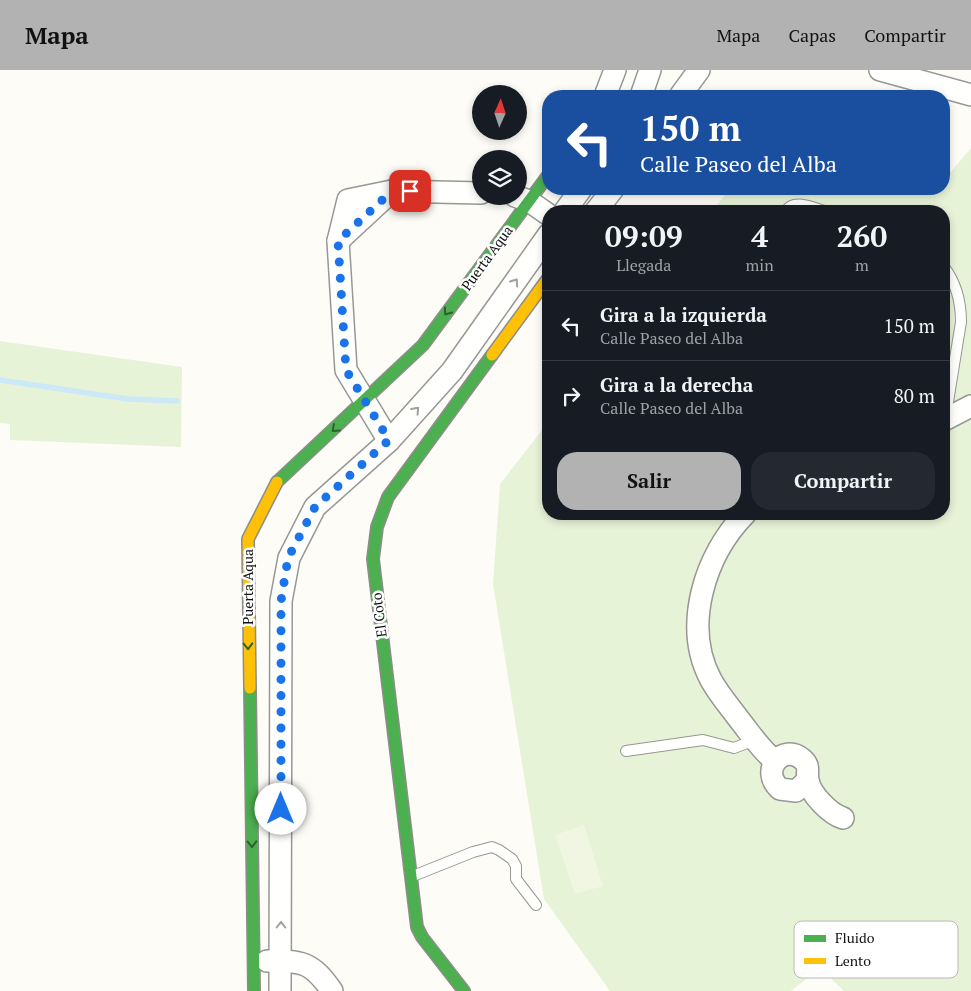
<!DOCTYPE html>
<html lang="es">
<head>
<meta charset="utf-8">
<style>
	:root { --surface:#171b24; --page:#242831; --text:#f1f3f6; --muted:#9ea1a6; --line:#363941; --accent:#b2b2b3 }
	body { margin:0; font-family:"PT Serif",serif; background:var(--page); color:var(--text); height:100vh; display:flex; flex-direction:column; font-size:19px; white-space:nowrap }
	* { box-sizing:border-box; margin:0 }
	p { font-size:16px; color:var(--muted) }
	.icon { flex:none; width:28px; height:28px; fill:none; stroke:currentColor; stroke-width:2; stroke-linecap:round; stroke-linejoin:round }
	.map { position:relative; flex:1; overflow:hidden }
	.details { position:absolute; left:542px; top:135px; width:408px; height:315px; display:flex; flex-direction:column; background:var(--surface); border-radius:20px; box-shadow:0 2px 8px #0003 }
	.details>* { flex:none }
	.top-card { position:absolute; left:542px; top:20px; width:408px; height:105px; border-radius:20px; box-shadow:0 2px 8px #0003; background:#1a4fa0; color:#fff; overflow:hidden }
	.needle { width:32px; rotate:3deg }
	.tools { position:absolute; left:472px; top:15px; display:grid; gap:10px }
	.tools a { display:grid; place-items:center; width:55px; height:55px; border-radius:50%; background:var(--surface); box-shadow:0 2px 8px #0003; font-size:25px }
	.pin { position:absolute; display:grid; place-items:center; width:42px; height:42px; color:#fff; margin:-21px; border-radius:10px; box-shadow:0 2px 8px #0006 }
	.me { position:absolute; width:55px; margin:-28px; rotate:0deg; stroke-linejoin:round; filter:drop-shadow(0 0 4px #0008) }
	.turn { display:flex; align-items:center; gap:18px; height:105px; padding:0 15px; font-size:22px }
	.turn .icon { width:65px; height:65px; stroke-width:2.5 }
	.turn b { display:block; font-size:35px; line-height:42px }
	.eta { display:flex; justify-content:space-evenly; align-items:center; height:85px; text-align:center }
	.eta b { font-size:30px; font-weight:800; line-height:35px }
	.primary-button { display:flex; gap:10px; margin-top:auto; padding:10px 15px }
	.primary-button a { flex:1; height:58px; border-radius:20px; background:var(--accent); color:#111; font-size:20px; font-weight:800; line-height:58px; text-align:center }
	.primary-button a+a { background:var(--page); color:var(--text) }
	ul { padding:0; list-style:none }
	li { display:flex; align-items:center; gap:15px; height:70px; padding:0 15px; border-top:1px solid var(--line) }
	li div { flex:1 }
	li b { display:block; font-size:19px }
	li em { font-style:normal }
	header { display:flex; align-items:center; gap:30px; box-sizing:border-box; height:70px; padding:0 25px; background:var(--accent); color:#111 }
	header strong { font-size:24px }
	nav { display:flex; gap:28px; margin-inline-start:auto; font-size:18px }
	.map>svg:first-child { display:block }
	.green { fill:#e7f3d7 }
	.pitch { fill:#f0f6e1 }
	.lines { fill:none; stroke-linecap:round; stroke-linejoin:round }
	.stream { stroke:#cde8f7; stroke-width:5.5 }
	.lane-casing { stroke:#979795; stroke-width:12 }
	.street-casing { stroke:#979795; stroke-width:24 }
	.fast-casing { stroke:#8e8d8b; stroke-width:14 }
	.slow-casing { stroke:#8e8d8b; stroke-width:14 }
	.lane { stroke:#fffffe; stroke-width:10 }
	.street { stroke:#fffffe; stroke-width:21 }
	.fast { stroke:#4caf50; stroke-width:11 }
	.slow { stroke:#ffc107; stroke-width:11 }
	.oneway { stroke:#a0a09f }
	.oneway2 { stroke:#2e6030 }
	.route { stroke:#1a73e8; stroke-width:9; stroke-dasharray:0 16.2 }
	.labels { text-anchor:middle; stroke-width:5; stroke-linejoin:round; paint-order:stroke }
	.street-label { font-size:14px; fill:#111; stroke:#fff }
	.key { fill:#fff; stroke:#b8b8b8; stroke-width:1 }
	.key-label { font-size:14px; fill:#111 }
</style>
</head>
<body>
<header>
<strong>Mapa</strong>
<nav><a>Mapa</a><a>Capas</a><a>Compartir</a></nav>
</header>
<div class="map">
<svg width="971" height="921" viewBox="0 0 971 921">
	<rect width="100%" height="100%" fill="#fdfcf7"/>
	<g class="green">
		<path d="M971,78V921H844L820,898L791,921H610L544,829L493,514L500,414L549,351V444H944V141H712L730,119H944V110Z"/>
		<path d="M0,271L182,297L181,377L10,370V354L0,353Z"/>
	</g>
	<path class="pitch" d="M584,755L603,816L575,824L555,765Z"/>
	<g class="lines">
		<path class="stream" d="M0,310L128,329L177,331"/>
		<defs>
			<g id="lane">
				<path d="M786,141C794,128 813,138 825,141"/>
				<path d="M944,197C957,214 961,232 961,252L945,350"/>
				<path d="M626,681L703,670L734,678L755,670"/>
				<path d="M413,806L473,782L492,777L499,780L512,789L516,796V809L536,835"/>
			</g>
			<g id="street">
				<path d="M880,0L971,25"/>
				<path d="M605,26L615,0"/>
				<path d="M641,26L650,0"/>
				<path d="M680,26L699,0"/>
				<path d="M515,126L529,131L549,145"/>
				<path d="M565,141L581,119"/>
				<path d="M596,141L613,119"/>
				<path d="M338,171L392,121"/>
				<path d="M944,350L971,336"/>
				<path d="M389,371L346,300L338,171L348,130L392,121L481,123"/>
				<path d="M745,444C705,485 682,556 711,610C718,623 729,636 738,648C750,663 760,679 775,691"/>
				<path d="M808,710L796,721L780,719C759,700 783,673 802,689C811,696 806,702 808,710C810,724 830,744 843,748"/>
				<path d="M267,891C302,891 311,891 332,921"/>
				<path d="M280,921L281,531L289,488L315,437L389,371L452,301L549,164"/>
			</g>
			<g id="fast">
				<path d="M277,412L423,275L549,104"/>
				<path d="M250,618L254,921"/>
				<path d="M464,921L422,867L417,857L373,489L377,457L388,427L492,285"/>
			</g>
			<g id="slow">
				<path d="M492,285L549,207"/>
				<path d="M250,618L248,469L277,412"/>
			</g>
		</defs>
		<use href="#lane" class="lane-casing"/>
		<use href="#street" class="street-casing"/>
		<use href="#fast" class="fast-casing"/>
		<use href="#slow" class="slow-casing"/>
		<use href="#lane" class="lane"/>
		<use href="#street" class="street"/>
		<use href="#fast" class="fast"/>
		<use href="#slow" class="slow"/>
	</g>
	<defs><path id="oneway-chevron" d="M-2-3.5L2.5 0L-2 3.5" fill="none" stroke-width="1.6" stroke-linecap="round" stroke-linejoin="round" transform="scale(1.25)"/></defs>
	<g class="oneway">
		<use href="#oneway-chevron" transform="translate(515 212) rotate(-55)"/>
		<use href="#oneway-chevron" transform="translate(416 340) rotate(-48)"/>
		<use href="#oneway-chevron" transform="translate(281 855) rotate(-90)"/>
	</g>
	<g class="oneway2">
		<use href="#oneway-chevron" transform="translate(447 242) rotate(126)"/>
		<use href="#oneway-chevron" transform="translate(335 359) rotate(138)"/>
		<use href="#oneway-chevron" transform="translate(248 576) rotate(89)"/>
		<use href="#oneway-chevron" transform="translate(252 774) rotate(89)"/>
	</g>
	<g class="lines">
		<path class="route" d="M281,739V531L288,488L315,437L389,370L346,300L338,171L392,121H410"/>
	</g>
	<g class="labels">
		<g class="street-label">
			<text transform="translate(487 188) rotate(-54)" y="5">Puerta Aqua</text>
			<text transform="translate(248 517) rotate(-90)" y="5">Puerta Aqua</text>
			<text transform="translate(379 545) rotate(-97)" y="5">El Coto</text>
		</g>
	</g>
	<rect x="794" y="851" width="164" height="57" rx="8" class="key"/>
	<rect x="804" y="865" width="22" height="7" fill="#4caf50"/>
	<rect x="804" y="888" width="22" height="6" fill="#ffc107"/>
	<g class="key-label">
		<text x="835" y="873">Fluido</text>
		<text x="835" y="896">Lento</text>
	</g>
</svg>
<div class="tools">
<a><svg class="needle" viewBox="-14 -14 28 28"><path d="M0-13l5 13h-10z" fill="#e53935"/><path d="M0 13l5-13h-10z" fill="#9ea1a6"/></svg></a>
<a><svg class="icon" aria-label="layers" viewBox="0 0 24 24"><path d="M12 4l9 5-9 5-9-5zM3 14l9 5 9-5"/></svg></a>
</div>
<div class="pin" style="left:410px;top:121px;background:#d93025"><svg class="icon" aria-label="arrive" viewBox="0 0 24 24"><path d="M6 21V4h12l-3 4 3 4H6"/></svg></div>
<svg class="me" style="left:281px;top:739px" viewBox="-20 -20 40 40"><circle r="19" fill="#fff"/><path d="M0-13L10 11 0 6-10 11z" fill="#1a73e8"/></svg>
<div class="top-card">
<div class="turn"><svg class="icon" aria-label="left" viewBox="0 0 24 24"><path d="M17 20v-9H6M10 6l-5 5 5 5"/></svg><div><b>150 m</b>Calle Paseo del Alba</div></div>
</div>
<section class="details">
<div class="eta">
<div><b>09:09</b><p>Llegada</p></div>
<div><b>4</b><p>min</p></div>
<div><b>260</b><p>m</p></div>
</div>
<ul>
<li><svg class="icon" aria-label="left" viewBox="0 0 24 24"><path d="M17 20v-9H6M10 6l-5 5 5 5"/></svg><div><b>Gira a la izquierda</b><p>Calle Paseo del Alba</p></div><em>150 m</em></li>
<li><svg class="icon" aria-label="right" viewBox="0 0 24 24"><path d="M7 20v-9h11M14 6l5 5-5 5"/></svg><div><b>Gira a la derecha</b><p>Calle Paseo del Alba</p></div><em>80 m</em></li>
</ul>
<div class="primary-button"><a>Salir</a><a>Compartir</a></div>
</section>
</div>
</body>
</html>
